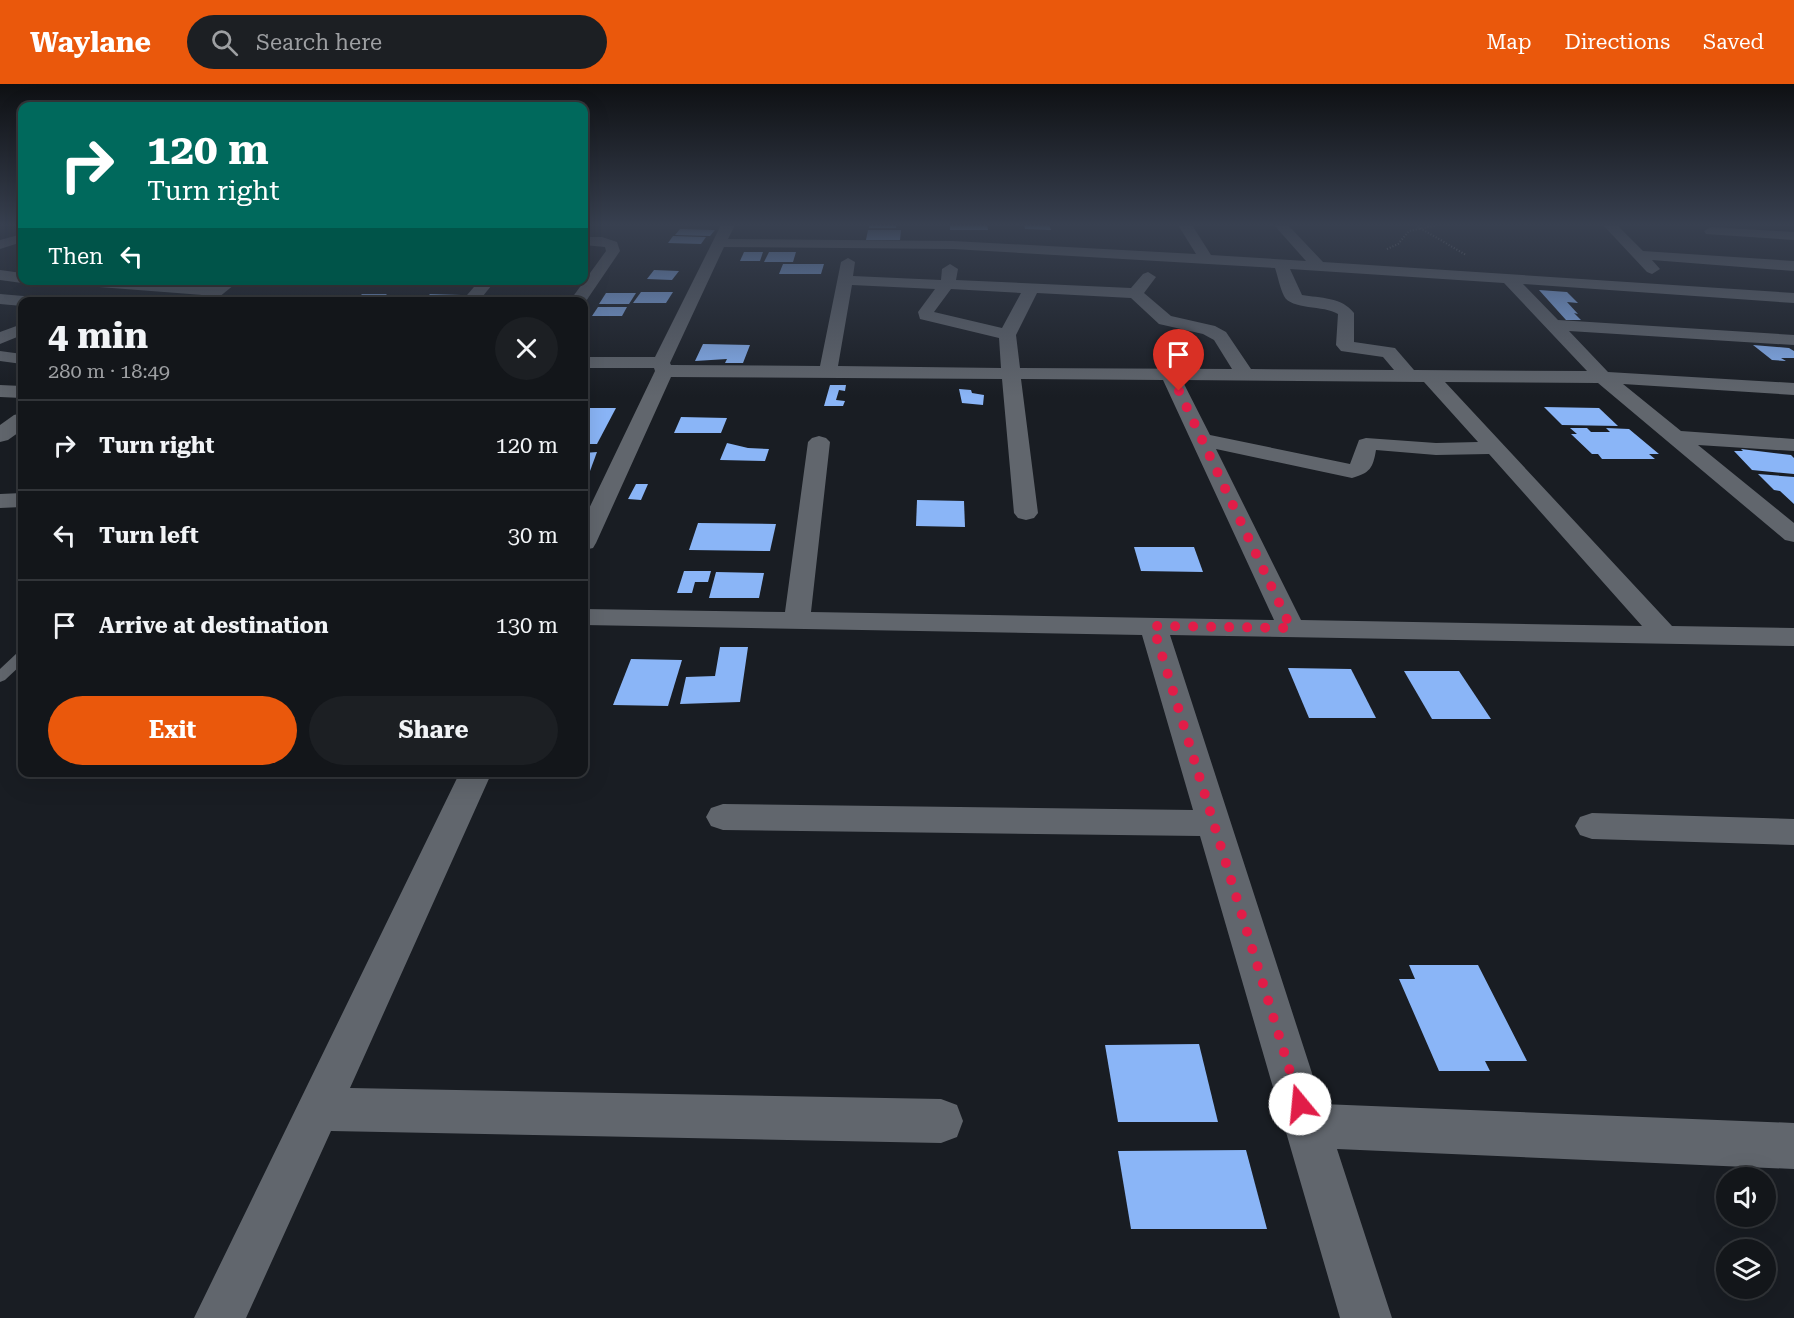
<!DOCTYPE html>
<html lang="en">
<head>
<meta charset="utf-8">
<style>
	:root { --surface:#13161a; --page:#1c1f23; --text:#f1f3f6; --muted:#9d9fa2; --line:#323539; --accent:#ea580c }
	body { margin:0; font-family:"Roboto Serif",serif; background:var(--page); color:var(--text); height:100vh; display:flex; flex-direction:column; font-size:22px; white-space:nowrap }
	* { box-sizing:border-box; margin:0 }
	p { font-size:20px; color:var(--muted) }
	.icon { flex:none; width:33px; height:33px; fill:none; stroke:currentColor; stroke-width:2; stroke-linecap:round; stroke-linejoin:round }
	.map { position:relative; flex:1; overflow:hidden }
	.sheet { position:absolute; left:18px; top:213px; width:570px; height:480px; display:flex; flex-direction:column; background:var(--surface); border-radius:12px; box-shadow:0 6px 24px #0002,0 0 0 2px var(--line) }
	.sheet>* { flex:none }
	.hud { position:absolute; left:18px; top:18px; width:570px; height:183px; border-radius:12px; box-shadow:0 6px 24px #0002,0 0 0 2px var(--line); background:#00695c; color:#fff; overflow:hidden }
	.fabs { position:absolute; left:1716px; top:1083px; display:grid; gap:12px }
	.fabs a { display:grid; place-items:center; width:60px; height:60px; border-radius:50%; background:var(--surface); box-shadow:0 6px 24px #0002,0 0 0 2px var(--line); font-size:30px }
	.pin { position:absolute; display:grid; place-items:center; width:51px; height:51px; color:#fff; margin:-62px -26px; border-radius:50% 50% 50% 0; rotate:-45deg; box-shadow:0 0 6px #0007 }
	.pin .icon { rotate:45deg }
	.me { position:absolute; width:66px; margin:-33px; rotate:343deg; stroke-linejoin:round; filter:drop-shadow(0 0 4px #0008) }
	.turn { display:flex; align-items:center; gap:21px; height:126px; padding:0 30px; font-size:27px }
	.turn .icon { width:78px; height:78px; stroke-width:2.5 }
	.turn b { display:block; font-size:42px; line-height:51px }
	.then { display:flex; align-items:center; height:57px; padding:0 30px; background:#0003; gap:12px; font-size:22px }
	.round { display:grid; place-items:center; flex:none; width:63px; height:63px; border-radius:32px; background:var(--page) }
	.summary { display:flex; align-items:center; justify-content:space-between; height:102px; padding:0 30px }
	h1 { font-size:36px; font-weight:700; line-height:45px }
	.button { display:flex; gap:12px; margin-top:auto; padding:12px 30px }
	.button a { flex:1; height:69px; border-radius:36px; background:var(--accent); color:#fff; font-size:24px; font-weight:700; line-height:69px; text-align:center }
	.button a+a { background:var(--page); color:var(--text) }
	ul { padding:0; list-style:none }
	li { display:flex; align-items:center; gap:18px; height:90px; padding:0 30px; border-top:2px solid var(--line) }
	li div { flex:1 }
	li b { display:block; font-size:22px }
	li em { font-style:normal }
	header { display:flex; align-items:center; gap:36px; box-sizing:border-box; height:84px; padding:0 30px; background:var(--accent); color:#fff }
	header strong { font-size:28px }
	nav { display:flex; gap:33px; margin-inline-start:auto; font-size:21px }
	.search { width:420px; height:54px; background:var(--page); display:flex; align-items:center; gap:15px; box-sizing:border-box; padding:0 21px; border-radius:33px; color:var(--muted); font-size:22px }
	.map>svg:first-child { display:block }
	.building { fill:#8ab5f7 }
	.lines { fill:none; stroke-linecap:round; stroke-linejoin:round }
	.path { stroke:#808388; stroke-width:2; stroke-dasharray:1 2; stroke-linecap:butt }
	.lane { fill:#61666d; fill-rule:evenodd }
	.street { fill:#61666d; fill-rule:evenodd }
	.secondary { fill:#61666d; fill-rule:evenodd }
	.route { stroke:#e11d48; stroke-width:10; stroke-dasharray:0 18 }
</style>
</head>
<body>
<header>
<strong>Waylane</strong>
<div class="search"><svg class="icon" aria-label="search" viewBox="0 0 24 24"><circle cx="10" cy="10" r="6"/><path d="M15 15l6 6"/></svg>Search here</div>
<nav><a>Map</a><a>Directions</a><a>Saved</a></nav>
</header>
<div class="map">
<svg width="1794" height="1234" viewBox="0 0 1794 1234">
	<rect width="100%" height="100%" fill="#191d23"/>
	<g class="building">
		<rect x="869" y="141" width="27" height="3"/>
		<path d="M950,141H987L988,146H950Z"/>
		<path d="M1024,141H1049L1051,146L1025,145Z"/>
		<path d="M680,145L715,146L710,152L675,151Z"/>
		<path d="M868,146H901L900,156H866Z"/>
		<path d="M673,152L706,153L701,160L668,159Z"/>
		<path d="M744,168H763L760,177H740Z"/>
		<path d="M769,168H796L793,178H764Z"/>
		<path d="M783,180H824L821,190H779Z"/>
		<path d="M654,186L679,187L672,196L647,195Z"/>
		<path d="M1539,206L1567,208L1578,219L1567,218L1578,230L1574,229L1581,236H1566Z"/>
		<path d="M641,208H673L666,219H633Z"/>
		<path d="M606,209H636L629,220H599Z"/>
		<path d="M362,210H387L379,218H354Z"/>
		<path d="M430,210L461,211L454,218H422Z"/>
		<path d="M598,223H627L622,232H592Z"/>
		<path d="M703,260L750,261L743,279H725L727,275L695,277Z"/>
		<path d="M1753,261L1789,264L1794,267V274H1781L1786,277L1772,276Z"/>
		<path d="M830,301H846L845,307L839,306L836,316L845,317L843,322H824Z"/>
		<path d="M959,305L971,306L972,309L984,311L983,321L962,319Z"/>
		<path d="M1544,323L1599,324L1618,342L1562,341Z"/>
		<path d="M584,324H616L597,360H584Z"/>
		<path d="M681,333L727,334L721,349H674Z"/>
		<path d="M1570,344H1587L1591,348H1610L1606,344L1629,345L1659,370H1649L1655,375H1602L1598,370H1592L1571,350H1577Z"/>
		<path d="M727,359L748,364L769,365L765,377L720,376Z"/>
		<path d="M1741,365L1791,371L1794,374V390L1752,386L1734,367H1743Z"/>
		<path d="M597,368L590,387H584V369Z"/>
		<path d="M1758,390L1794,393V420L1780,407L1774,406Z"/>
		<path d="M636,400H648L641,416L628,415Z"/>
		<path d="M917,416L964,417L965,443L916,442Z"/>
		<path d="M698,439L776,440L770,467L689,466Z"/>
		<path d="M1134,463H1194L1203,488L1141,487Z"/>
		<path d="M684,487H711L708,498H695L692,509H677Z"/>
		<path d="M716,488L764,489L759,514H709Z"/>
		<path d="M720,563H748L740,618L680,620L686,593L715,592Z"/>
		<path d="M631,575L682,576L668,622L613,621Z"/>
		<path d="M1288,584L1351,585L1376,634H1309Z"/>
		<path d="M1404,587H1459L1491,635H1432Z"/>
		<path d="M1409,881H1478L1527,977H1485L1490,987H1439L1399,895H1415Z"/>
		<path d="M1199,960L1218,1038H1118L1105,961Z"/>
		<path d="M1246,1066L1267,1145H1131L1118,1067Z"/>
	</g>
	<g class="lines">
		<g class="path">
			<path d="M1415,141L1466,171"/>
			<path d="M1387,165L1398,160L1409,147L1438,141"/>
		</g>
		<path class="lane" d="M22,567V580L5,596L0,598V585L17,569Z"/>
		<g class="street">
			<path d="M721,141H735L728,155L953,157L1196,170L1178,141H1192L1211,171L1306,177L1274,141H1288L1323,178L1794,209V219L1523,200L1558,236L1794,251V261L1569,247L1608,288L1794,299V311L1623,300L1681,347L1794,355V367L1698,361L1794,439V458L1785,456L1598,299L1445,298L1672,542L1794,544V562L1170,551L1322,1020L1794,1039V1085L1337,1065L1392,1234H1340L1200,752L723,746L711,742L706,733L711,724L723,720L1193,726L1142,551L584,541V525L785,528L808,358L812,354L819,352L826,354L830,358L811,528L1274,536L1163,296L1021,295L1038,429L1034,434L1026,436L1018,434L1014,429L1002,295L671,293L596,459L593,464L584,466V435L655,287L654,284H584V273H655ZM724,163L953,165L1275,184C1278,193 1280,204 1284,212C1291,226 1324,221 1338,230L1336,261L1341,267L1383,273L1394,286L1251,285L1226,248L1215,242L1171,232L1144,209L1156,193L1148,188L1143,190L1131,204L956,196L958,185L950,180L942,185L941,196L853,192L855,178L848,174L841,178L820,282L671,281L670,279ZM1290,185L1504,199L1587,287L1414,286L1395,264L1354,258V229C1342,213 1320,214 1302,211ZM852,201L935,205L918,228L920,235L999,254L1001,284L838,282ZM951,205L1021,209L1002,244L934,228ZM1037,209L1131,214L1159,240L1203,250L1214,256L1232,285L1020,284L1016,251ZM1182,296L1424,298L1478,358L1436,359L1366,354L1359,356L1350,380L1210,351ZM1216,365L1352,394C1370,389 1373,384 1376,366L1436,371L1489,370L1642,542L1301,536Z"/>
			<path d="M1603,141H1617L1643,167L1794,177V187L1652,176L1660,185L1652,190L1647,188Z"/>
			<path d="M1711,143L1794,148V156L1706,150L1704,147Z"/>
			<path d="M22,150V158L0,165V156Z"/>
			<path d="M584,153H602L617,158L620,167L584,220V218H569L606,167L605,163L584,161Z"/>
			<path d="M0,186L22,189V196H28L22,199L0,196Z"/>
			<path d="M66,196H141L216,202L224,207L216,212L73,201Z"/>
			<path d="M480,196H496L478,218H461Z"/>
			<path d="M0,210L35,213L43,218H22V222L0,220Z"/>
			<path d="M22,240V251L0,260V248Z"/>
			<path d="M0,267L22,270V280L0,277Z"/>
			<path d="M0,301L22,302V314L0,313Z"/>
			<path d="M22,409V423L0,424V410Z"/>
			<path d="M460,688H492L350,1004L941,1015L957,1021L963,1037L957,1053L941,1059L331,1047L246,1234H194Z"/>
			<path d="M1592,729L1794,735V761L1592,755L1580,751L1575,742L1580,733Z"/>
		</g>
		<g class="secondary">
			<path d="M220,196H240L213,218H191Z"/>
			<path d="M22,329V346L8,356L0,358V341L14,331Z"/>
		</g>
	</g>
	<linearGradient id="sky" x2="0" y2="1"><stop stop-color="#0e1013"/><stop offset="0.45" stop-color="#384050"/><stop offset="1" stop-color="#384050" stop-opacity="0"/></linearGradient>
	<rect width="1794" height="313" fill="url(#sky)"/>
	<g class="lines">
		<path class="route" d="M1179,307L1291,544L1153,542L1300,1020"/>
	</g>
</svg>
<div class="fabs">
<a><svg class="icon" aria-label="sound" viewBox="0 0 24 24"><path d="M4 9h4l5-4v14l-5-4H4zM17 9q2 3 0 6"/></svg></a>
<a><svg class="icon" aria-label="layers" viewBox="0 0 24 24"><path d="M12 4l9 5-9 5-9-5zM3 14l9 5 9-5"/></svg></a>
</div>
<div class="pin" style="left:1179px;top:307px;background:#d93025"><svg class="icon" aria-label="arrive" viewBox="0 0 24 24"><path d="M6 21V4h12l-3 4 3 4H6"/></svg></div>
<svg class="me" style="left:1300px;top:1020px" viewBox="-20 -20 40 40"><circle r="19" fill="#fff"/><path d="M0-13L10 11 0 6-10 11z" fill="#e11d48"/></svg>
<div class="hud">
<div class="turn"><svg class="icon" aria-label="right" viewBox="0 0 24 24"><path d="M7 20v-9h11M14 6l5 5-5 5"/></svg><div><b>120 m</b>Turn right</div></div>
<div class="then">Then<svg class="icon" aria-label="left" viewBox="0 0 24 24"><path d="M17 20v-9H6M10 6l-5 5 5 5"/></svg></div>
</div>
<section class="sheet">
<div class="summary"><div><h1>4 min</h1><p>280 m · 18:49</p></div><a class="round"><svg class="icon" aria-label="close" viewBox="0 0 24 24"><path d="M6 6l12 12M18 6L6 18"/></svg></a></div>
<ul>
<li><svg class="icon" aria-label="right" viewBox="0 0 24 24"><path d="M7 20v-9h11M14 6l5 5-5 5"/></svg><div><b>Turn right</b></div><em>120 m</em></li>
<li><svg class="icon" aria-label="left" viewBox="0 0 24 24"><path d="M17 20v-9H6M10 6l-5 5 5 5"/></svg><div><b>Turn left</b></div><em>30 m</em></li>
<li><svg class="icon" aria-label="arrive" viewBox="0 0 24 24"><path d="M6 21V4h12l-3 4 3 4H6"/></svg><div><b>Arrive at destination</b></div><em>130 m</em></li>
</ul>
<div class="button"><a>Exit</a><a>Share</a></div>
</section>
</div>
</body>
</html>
